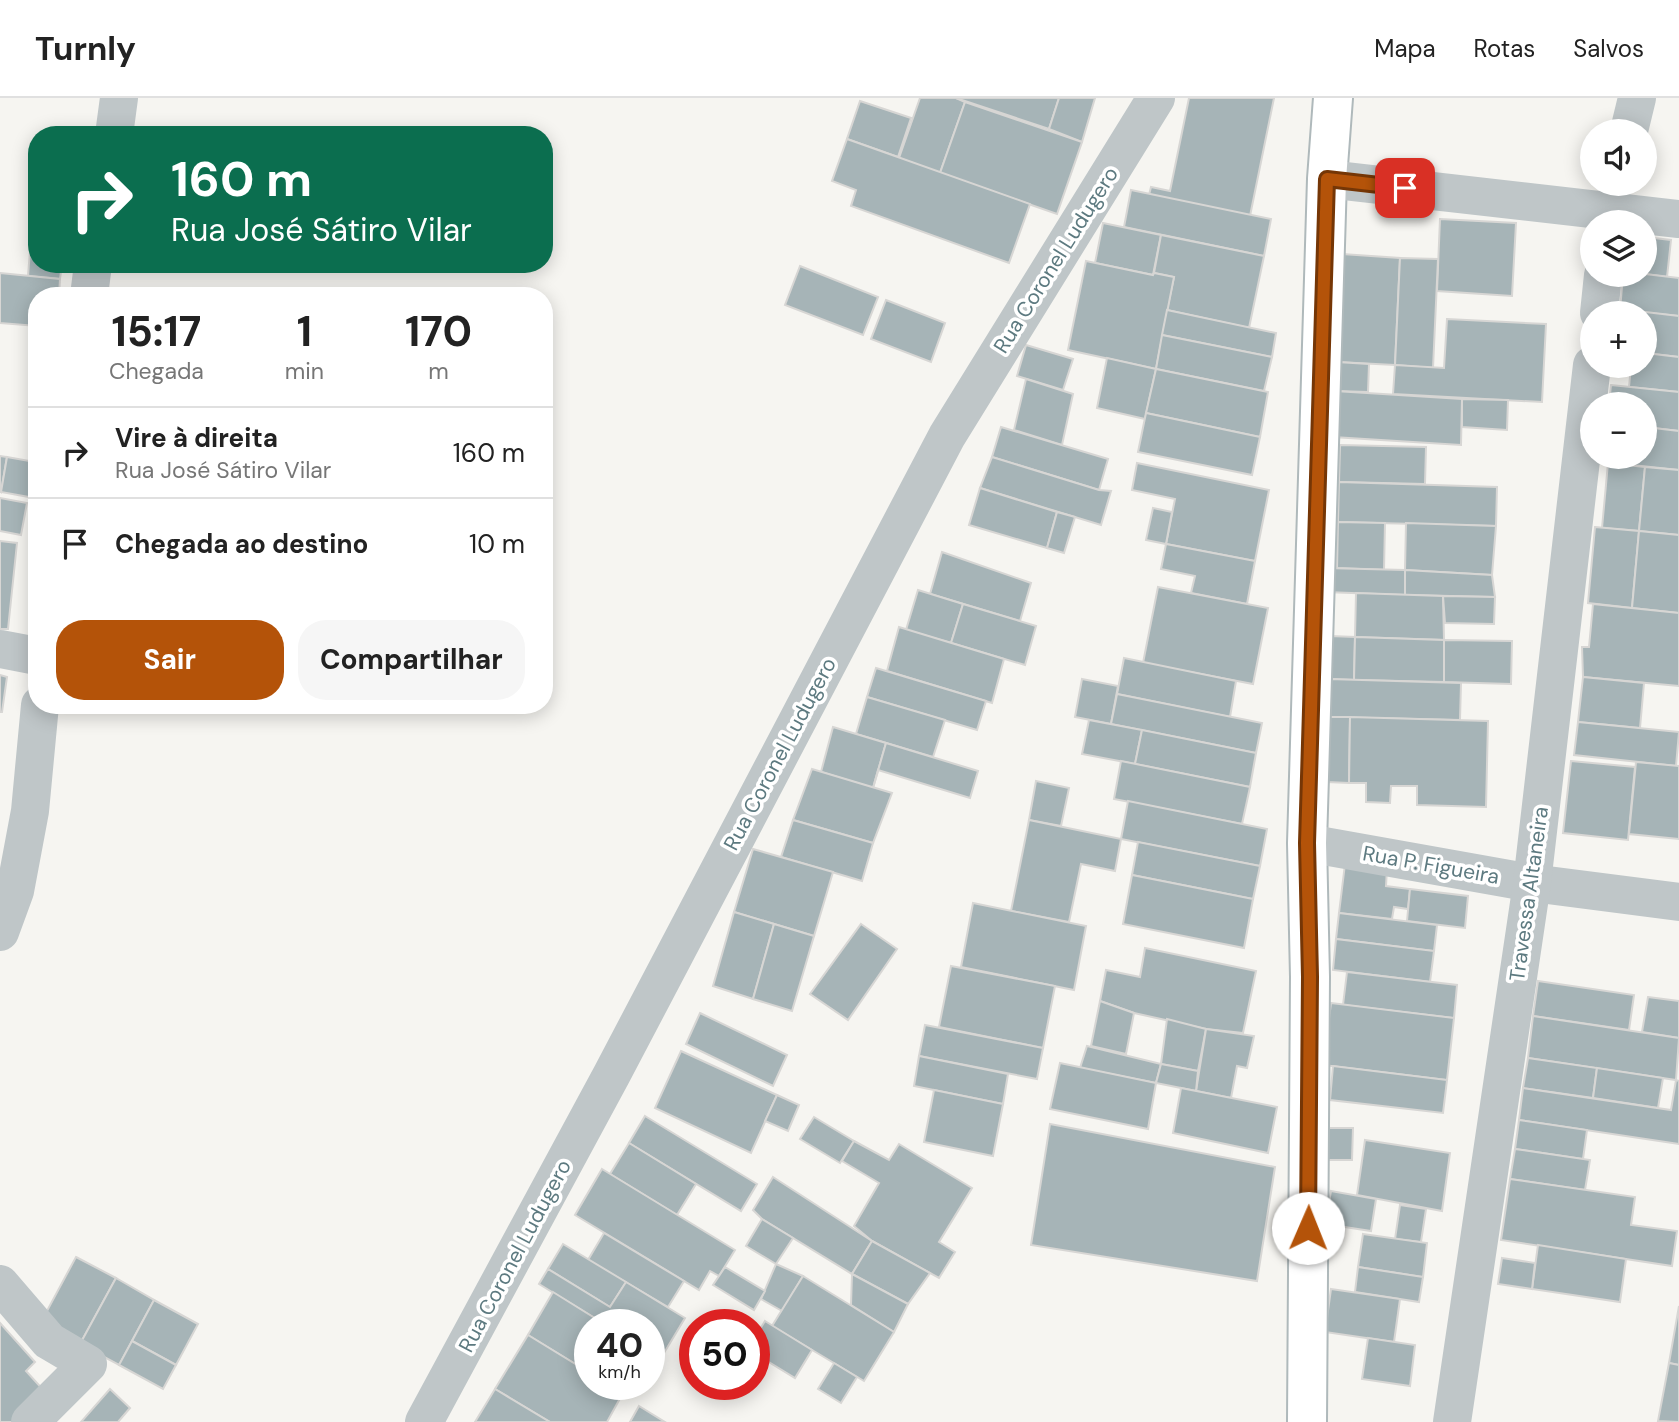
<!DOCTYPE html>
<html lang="pt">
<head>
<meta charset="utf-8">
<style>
	:root { --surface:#fff; --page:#f6f6f6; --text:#222; --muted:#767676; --line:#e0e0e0; --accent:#b45309 }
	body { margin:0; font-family:"DM Sans",sans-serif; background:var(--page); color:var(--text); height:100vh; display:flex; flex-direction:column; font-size:26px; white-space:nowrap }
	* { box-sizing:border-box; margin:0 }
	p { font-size:23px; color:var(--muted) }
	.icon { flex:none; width:38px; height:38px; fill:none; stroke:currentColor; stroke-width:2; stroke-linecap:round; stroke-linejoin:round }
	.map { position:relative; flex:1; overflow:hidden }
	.panel { position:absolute; left:28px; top:189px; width:525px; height:427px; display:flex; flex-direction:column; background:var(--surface); border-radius:28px; box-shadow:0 4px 18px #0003 }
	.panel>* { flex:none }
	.top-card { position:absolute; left:28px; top:28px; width:525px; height:147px; border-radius:28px; box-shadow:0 4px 18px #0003; background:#0b6e4f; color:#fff; overflow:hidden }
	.buttons { position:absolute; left:1580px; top:21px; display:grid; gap:14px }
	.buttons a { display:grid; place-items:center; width:77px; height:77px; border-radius:50%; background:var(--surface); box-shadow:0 4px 18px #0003; font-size:35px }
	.speed { position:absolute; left:574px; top:1211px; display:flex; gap:14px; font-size:35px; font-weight:700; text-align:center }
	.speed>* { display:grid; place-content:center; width:91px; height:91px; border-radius:50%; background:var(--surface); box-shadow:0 4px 18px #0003; line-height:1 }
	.speed small { font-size:18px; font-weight:400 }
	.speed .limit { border:10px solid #d22; background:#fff; color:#111 }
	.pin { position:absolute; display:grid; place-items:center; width:60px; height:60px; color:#fff; margin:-30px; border-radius:14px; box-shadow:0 4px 10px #0006 }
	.me { position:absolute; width:77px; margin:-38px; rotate:1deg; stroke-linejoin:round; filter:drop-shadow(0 0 5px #0008) }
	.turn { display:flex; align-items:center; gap:24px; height:147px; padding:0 28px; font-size:32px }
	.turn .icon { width:91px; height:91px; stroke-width:2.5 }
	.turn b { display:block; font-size:49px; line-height:60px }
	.eta { display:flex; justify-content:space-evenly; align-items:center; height:119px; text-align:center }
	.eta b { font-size:42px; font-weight:700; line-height:49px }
	.button { display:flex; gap:14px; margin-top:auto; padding:14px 28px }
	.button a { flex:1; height:80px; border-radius:28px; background:var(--accent); color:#fff; font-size:28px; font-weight:700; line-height:80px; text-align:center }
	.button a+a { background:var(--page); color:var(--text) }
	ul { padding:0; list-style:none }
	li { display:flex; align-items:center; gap:21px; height:91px; padding:0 28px; border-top:2px solid var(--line) }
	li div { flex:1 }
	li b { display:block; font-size:26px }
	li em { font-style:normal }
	header { display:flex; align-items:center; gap:42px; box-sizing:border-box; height:98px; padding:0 35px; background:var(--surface); border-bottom:2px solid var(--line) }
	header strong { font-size:33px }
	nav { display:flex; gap:38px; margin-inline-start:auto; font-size:24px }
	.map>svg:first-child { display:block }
	.building { fill:#a6b4b7; stroke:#d7d6d4; stroke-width:2 }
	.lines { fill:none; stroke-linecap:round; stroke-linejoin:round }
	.secondary-casing { stroke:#afb9bb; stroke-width:42 }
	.minor { stroke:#bfc6c8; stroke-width:38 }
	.secondary { stroke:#fff; stroke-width:38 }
	.route-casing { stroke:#753606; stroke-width:18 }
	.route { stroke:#b45309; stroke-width:12 }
	.labels { text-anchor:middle; stroke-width:7; stroke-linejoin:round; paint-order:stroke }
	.street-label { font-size:21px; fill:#5d7a80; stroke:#fff }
</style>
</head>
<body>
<header>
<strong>Turnly</strong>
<nav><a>Mapa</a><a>Rotas</a><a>Salvos</a></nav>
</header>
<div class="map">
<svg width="1679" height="1324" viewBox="0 0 1679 1324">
	<rect width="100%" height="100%" fill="#f6f5f1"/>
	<g class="building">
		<path d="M920,0H956L965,4L940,75L899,60Z"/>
		<path d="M956,0H1059L1049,31Z"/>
		<path d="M1059,0H1095L1082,44L1049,31Z"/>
		<path d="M1189,0H1274L1250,118L1149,97L1151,89L1170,93Z"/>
		<path d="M860,3L911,20L898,59L847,41Z"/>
		<path d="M965,4L1082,44L1057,116L940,75Z"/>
		<path d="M847,41L1030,106L1009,165L851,108L856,92L832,83Z"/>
		<path d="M1131,92L1271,121L1264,158L1124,129Z"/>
		<path d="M33,115H37V166H62L60,181L28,178Z"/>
		<path d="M1440,121L1516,125L1512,198L1437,193Z"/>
		<path d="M1103,125L1161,137L1153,177L1095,165Z"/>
		<path d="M1161,137L1264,158L1249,230L1167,212L1174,179L1154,175Z"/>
		<path d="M1645,139L1671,142L1667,179L1645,176Z"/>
		<path d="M1342,156L1400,160L1395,267L1337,264Z"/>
		<path d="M1400,160L1438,161L1433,270L1395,267Z"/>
		<path d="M1086,163L1153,177L1154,175L1174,179L1156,271L1068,252Z"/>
		<path d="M800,168L878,199L863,237L785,207Z"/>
		<path d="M0,175L60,181L59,198H37V228L0,225Z"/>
		<path d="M1645,176L1679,180V218L1620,212L1623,177Z"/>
		<path d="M886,202L945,225L931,264L871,241Z"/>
		<path d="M1167,212L1276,235L1272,259L1162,237Z"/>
		<path d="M1637,213L1679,218V259L1645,255V215H1637Z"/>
		<path d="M1447,221L1546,226L1542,304L1393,296L1395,267L1444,270Z"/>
		<path d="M1162,237L1272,259L1264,293L1156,271Z"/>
		<path d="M1026,247L1073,261L1063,292L1017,278Z"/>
		<path d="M1645,255L1679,259V294L1629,289L1631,268H1645Z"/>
		<path d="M1107,260L1156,271L1145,321L1097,310Z"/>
		<path d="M1337,264L1369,266L1368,294L1335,293Z"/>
		<path d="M1156,271L1268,294L1260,339L1146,315Z"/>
		<path d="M1026,281L1073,296L1062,347L1014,332Z"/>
		<path d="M1611,287L1679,294V333L1645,329V306H1609Z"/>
		<path d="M1335,293L1462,301L1461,347L1333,339Z"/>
		<path d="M1462,301L1508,302L1507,332L1462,329Z"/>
		<path d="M1146,315L1260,339L1252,377L1138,354Z"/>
		<path d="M1001,329L1108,361L1099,392L992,359Z"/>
		<path d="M1645,329L1679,333V372L1603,364L1604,359H1645Z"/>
		<path d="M1340,347L1426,349L1425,386L1339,384Z"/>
		<path d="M0,358L7,359L1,394L0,393Z"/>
		<path d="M7,359L35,364L29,399L1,394Z"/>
		<path d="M992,359L1099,392L1111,393L1101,427L980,390Z"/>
		<path d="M1137,365L1269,392L1255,463L1166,446L1175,401L1132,392Z"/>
		<path d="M1608,365L1645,369L1639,433L1602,430Z"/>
		<path d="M1645,369L1679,372V437L1639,433Z"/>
		<path d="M1339,384L1497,389L1496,428L1338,424Z"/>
		<path d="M980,390L1057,414L1047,450L969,427Z"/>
		<path d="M0,400L27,405L21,437L0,433Z"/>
		<path d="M1153,410L1172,414L1166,446L1146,442Z"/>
		<path d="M1057,414L1075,419L1064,455L1047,450Z"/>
		<path d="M1338,424L1385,425L1384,472L1337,470Z"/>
		<path d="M1406,425L1496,428L1492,477L1405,472Z"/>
		<path d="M1595,429L1639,433L1632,510L1588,505Z"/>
		<path d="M1639,433L1679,437V515L1632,510Z"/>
		<path d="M0,443L17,445L8,531H0Z"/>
		<path d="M1166,446L1255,463L1247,506L1191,495L1195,478L1161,471Z"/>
		<path d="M942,454L1031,485L1020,523L930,496Z"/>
		<path d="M1325,470L1405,472V497L1325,494Z"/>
		<path d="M1405,472L1492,477L1495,499L1405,497Z"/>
		<path d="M1158,489L1268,510L1253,586L1143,565Z"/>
		<path d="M918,492L963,506L951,545L906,532Z"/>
		<path d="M1356,495L1443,498L1444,542L1355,539Z"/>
		<path d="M1443,498L1495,499L1494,526L1445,525Z"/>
		<path d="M963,506L1036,528L1025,567L951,545Z"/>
		<path d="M1593,506L1679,515V588L1583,579L1582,549H1589Z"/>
		<path d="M899,529L1004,561L992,605L887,573Z"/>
		<path d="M1330,538L1355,539L1354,582L1329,581Z"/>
		<path d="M1355,539L1444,542V584L1354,582Z"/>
		<path d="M1444,542L1512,543L1511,586L1444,584Z"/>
		<path d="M1124,560L1236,583L1230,619L1117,596Z"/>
		<path d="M876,570L986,603L977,632L867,599Z"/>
		<path d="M0,577L7,579L2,614H0Z"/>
		<path d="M1583,579L1644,585L1640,630L1578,624Z"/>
		<path d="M1082,581L1118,588L1111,626L1075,619Z"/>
		<path d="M1329,581L1461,585L1460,622L1328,619Z"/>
		<path d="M1117,596L1262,625L1256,655L1111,626Z"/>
		<path d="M867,599L945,622L933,659L856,636Z"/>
		<path d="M1328,619H1350L1349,685L1327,684Z"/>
		<path d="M1350,619L1488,623L1486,709L1417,707V688H1391L1390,705L1366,704V685H1349Z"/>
		<path d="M1089,622L1142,632L1135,666L1082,656Z"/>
		<path d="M1578,624L1679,634L1676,668L1574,657Z"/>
		<path d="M833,629L886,645L873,690L821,674Z"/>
		<path d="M1142,632L1256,655L1250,689L1135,666Z"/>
		<path d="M886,645L978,673L970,700L878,672L873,690Z"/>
		<path d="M1121,663L1250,689L1242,726L1114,701Z"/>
		<path d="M1571,663L1635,669L1628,742L1563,735Z"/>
		<path d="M1636,664L1679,668V741L1629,736Z"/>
		<path d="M812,671L892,695L873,745L793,722Z"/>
		<path d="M1036,683L1069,690L1061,728L1029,722Z"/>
		<path d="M1128,703L1267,731L1260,768L1121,741Z"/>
		<path d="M793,722L873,745L862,783L781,759Z"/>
		<path d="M1029,722L1121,741L1115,773L1081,766L1069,824L1011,813Z"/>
		<path d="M1138,744L1260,768L1253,801L1132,777Z"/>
		<path d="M753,751L833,774L814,838L734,814Z"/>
		<path d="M1345,766L1387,771L1386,788L1410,791L1408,811L1394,809L1392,821L1339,815Z"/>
		<path d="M1132,777L1253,801L1244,850L1123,826Z"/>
		<path d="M1410,791L1468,798L1465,830L1407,823Z"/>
		<path d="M973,805L1086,828L1074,892L961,869Z"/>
		<path d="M734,814L774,826L753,901L713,888Z"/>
		<path d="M1339,815L1437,827L1434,853L1336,841Z"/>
		<path d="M774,826L814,838L792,913L753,901Z"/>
		<path d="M861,826L897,851L848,922L810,896Z"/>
		<path d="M1336,841L1434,853L1430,884L1333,872Z"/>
		<path d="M1145,850L1256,873L1243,935L1206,931L1134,915L1100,903L1106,872L1140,879Z"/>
		<path d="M951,868L1055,888L1043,950L939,929Z"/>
		<path d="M1347,874L1457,887L1454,920L1343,907Z"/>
		<path d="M1538,883L1634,897L1629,932L1533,918Z"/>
		<path d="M1648,899L1679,903V940L1642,934Z"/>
		<path d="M1100,903L1134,915L1126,956L1091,948Z"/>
		<path d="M1331,905L1454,920L1447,982L1323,967Z"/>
		<path d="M700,915L787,957L773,988L686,946Z"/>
		<path d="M1533,918L1679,940L1676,982L1528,960Z"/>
		<path d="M1167,921L1206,931L1198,973L1161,966Z"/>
		<path d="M925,927L1043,950L1037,981L919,958Z"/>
		<path d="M1206,931L1254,938L1247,970L1237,968L1231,1000L1196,993Z"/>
		<path d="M1087,948L1161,966L1156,985L1080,970Z"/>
		<path d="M681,953L777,997L751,1055L655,1010Z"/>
		<path d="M919,958L1008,976L1003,1006L914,988Z"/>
		<path d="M1528,960L1597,970L1593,1000L1523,990Z"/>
		<path d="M1060,965L1156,985L1148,1031L1050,1011Z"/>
		<path d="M1161,966L1198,973L1196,993L1156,985Z"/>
		<path d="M1333,968L1447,982L1443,1015L1330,1002Z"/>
		<path d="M1597,970L1663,980L1658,1010L1593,1000Z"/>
		<path d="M1676,982L1679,983V1046L1519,1022L1523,990L1671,1012Z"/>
		<path d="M1181,990L1277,1009L1268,1055L1173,1035Z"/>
		<path d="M934,992L1003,1006L993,1058L924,1044Z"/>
		<path d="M777,997L799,1007L788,1033L765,1023Z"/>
		<path d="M645,1018L757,1086L741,1113L629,1045Z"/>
		<path d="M814,1019L854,1043L840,1065L800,1041Z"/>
		<path d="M1519,1022L1587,1032L1583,1061L1515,1051Z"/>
		<path d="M1050,1026L1275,1069L1257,1183L1031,1147Z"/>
		<path d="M1328,1030H1353L1352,1062H1327Z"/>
		<path d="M1365,1042L1450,1055L1442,1113L1357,1097Z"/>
		<path d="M854,1043L889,1062L899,1046L972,1090L939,1144L955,1154L939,1180L872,1143L854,1128L879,1085L842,1063Z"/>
		<path d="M629,1045L696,1086L677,1117L610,1076Z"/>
		<path d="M1515,1051L1590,1062L1585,1092L1510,1081Z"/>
		<path d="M602,1071L735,1152L719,1178L710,1173L699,1192L575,1117Z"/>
		<path d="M773,1079L872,1143L852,1176L762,1121L753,1112Z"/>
		<path d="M1510,1081L1635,1099L1631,1127L1677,1133L1672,1168L1501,1142Z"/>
		<path d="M1331,1093L1376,1101L1371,1133L1325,1126Z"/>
		<path d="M1400,1107L1426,1111L1421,1144L1395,1141Z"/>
		<path d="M762,1121L793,1140L776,1166L746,1148Z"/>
		<path d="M604,1135L684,1183L668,1209L588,1162Z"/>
		<path d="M1363,1136L1427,1145L1423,1179L1358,1169Z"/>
		<path d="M872,1143L930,1175L908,1206L852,1176Z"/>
		<path d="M563,1146L626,1184L610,1209L548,1171Z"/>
		<path d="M1538,1147L1626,1161L1620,1204L1532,1191Z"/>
		<path d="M76,1159L116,1180L80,1246L41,1224Z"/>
		<path d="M1502,1160L1535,1165L1532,1191L1498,1186Z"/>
		<path d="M776,1166L803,1178L782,1213L761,1201Z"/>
		<path d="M725,1169L765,1193L754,1212L713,1187Z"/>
		<path d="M1358,1169L1423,1179L1419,1204L1355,1194Z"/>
		<path d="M548,1171L610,1209L626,1184L685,1220L661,1260L649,1253V1227H606L539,1186Z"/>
		<path d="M852,1176L908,1206L894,1234L851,1207Z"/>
		<path d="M803,1178L894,1234L864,1283L772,1228Z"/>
		<path d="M116,1180L154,1202L119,1267L80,1246Z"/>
		<path d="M1331,1191L1400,1201L1394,1244L1325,1234Z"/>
		<path d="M553,1194L606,1227H590V1275L528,1237Z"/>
		<path d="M154,1202L198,1226L176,1267L132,1243Z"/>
		<path d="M1679,1208V1267L1669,1265Z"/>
		<path d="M765,1223L812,1252L795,1280L754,1255V1241Z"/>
		<path d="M0,1225L35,1264L26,1273L47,1296L16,1324H0Z"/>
		<path d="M528,1237L590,1275V1286H608L623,1295L607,1324H550L495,1291Z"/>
		<path d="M1368,1240L1415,1247L1410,1288L1362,1281Z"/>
		<path d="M132,1243L176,1267L163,1291L119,1267Z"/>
		<path d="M834,1265L857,1279L841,1305L818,1291Z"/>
		<path d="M1669,1265L1679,1267V1324L1658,1323Z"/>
		<path d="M110,1291L130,1310L118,1324H81Z"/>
		<path d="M495,1291L550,1324H475Z"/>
		<path d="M639,1308L665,1324H630Z"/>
	</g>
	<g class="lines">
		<defs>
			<path id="secondary" d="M1307,1324L1310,879L1307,745L1327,81L1333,0"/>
		</defs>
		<use href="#secondary" class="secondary-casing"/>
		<g class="minor">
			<path d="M1629,33L1637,0"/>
			<path d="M114,37L119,0"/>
			<path d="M1327,81L1679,121"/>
			<path d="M89,198L93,166"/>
			<path d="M1599,215L1603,177"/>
			<path d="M0,551L37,558"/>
			<path d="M1307,745L1532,785L1679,804"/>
			<path d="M0,834L15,793L30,713L40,607"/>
			<path d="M0,1186L49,1243L88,1266L30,1324"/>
			<path d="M424,1324L612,976L947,338L1156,0"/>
			<path d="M1452,1324L1532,785L1592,267"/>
		</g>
		<use href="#secondary" class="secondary"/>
	</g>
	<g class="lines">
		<defs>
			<path id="route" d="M1308,1130L1310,879L1307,745L1327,81L1405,90"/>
		</defs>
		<use href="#route" class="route-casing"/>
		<use href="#route" class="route"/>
	</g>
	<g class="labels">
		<g class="street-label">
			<text transform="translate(1056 162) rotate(-58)" y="7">Rua Coronel Ludugero</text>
			<text transform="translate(780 656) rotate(-62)" y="7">Rua Coronel Ludugero</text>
			<text transform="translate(1431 767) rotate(10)" y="7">Rua P. Figueira</text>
			<text transform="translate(1529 796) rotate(-82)" y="7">Travessa Altaneira</text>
			<text transform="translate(515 1158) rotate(-62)" y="7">Rua Coronel Ludugero</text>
		</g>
	</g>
</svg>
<div class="buttons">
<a><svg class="icon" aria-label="sound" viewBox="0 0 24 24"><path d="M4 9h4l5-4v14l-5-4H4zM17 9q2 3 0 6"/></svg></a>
<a><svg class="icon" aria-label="layers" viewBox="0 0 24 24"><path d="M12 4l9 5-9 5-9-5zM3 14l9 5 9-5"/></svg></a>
<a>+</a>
<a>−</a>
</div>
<div class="speed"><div>40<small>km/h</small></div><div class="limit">50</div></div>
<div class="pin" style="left:1405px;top:90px;background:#d93025"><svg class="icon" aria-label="arrive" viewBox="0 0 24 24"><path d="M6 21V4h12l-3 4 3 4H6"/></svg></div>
<svg class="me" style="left:1308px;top:1130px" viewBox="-20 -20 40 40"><circle r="19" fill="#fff"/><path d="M0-13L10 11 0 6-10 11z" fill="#b45309"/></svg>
<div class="top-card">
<div class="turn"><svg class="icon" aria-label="right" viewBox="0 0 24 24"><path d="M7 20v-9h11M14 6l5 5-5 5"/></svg><div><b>160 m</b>Rua José Sátiro Vilar</div></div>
</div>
<section class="panel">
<div class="eta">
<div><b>15:17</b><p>Chegada</p></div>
<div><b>1</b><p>min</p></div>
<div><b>170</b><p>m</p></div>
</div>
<ul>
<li><svg class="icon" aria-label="right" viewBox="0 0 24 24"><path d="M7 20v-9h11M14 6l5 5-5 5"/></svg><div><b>Vire à direita</b><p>Rua José Sátiro Vilar</p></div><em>160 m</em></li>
<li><svg class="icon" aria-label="arrive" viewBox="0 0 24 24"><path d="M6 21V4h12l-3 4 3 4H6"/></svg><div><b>Chegada ao destino</b></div><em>10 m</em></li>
</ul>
<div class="button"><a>Sair</a><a>Compartilhar</a></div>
</section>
</div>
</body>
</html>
